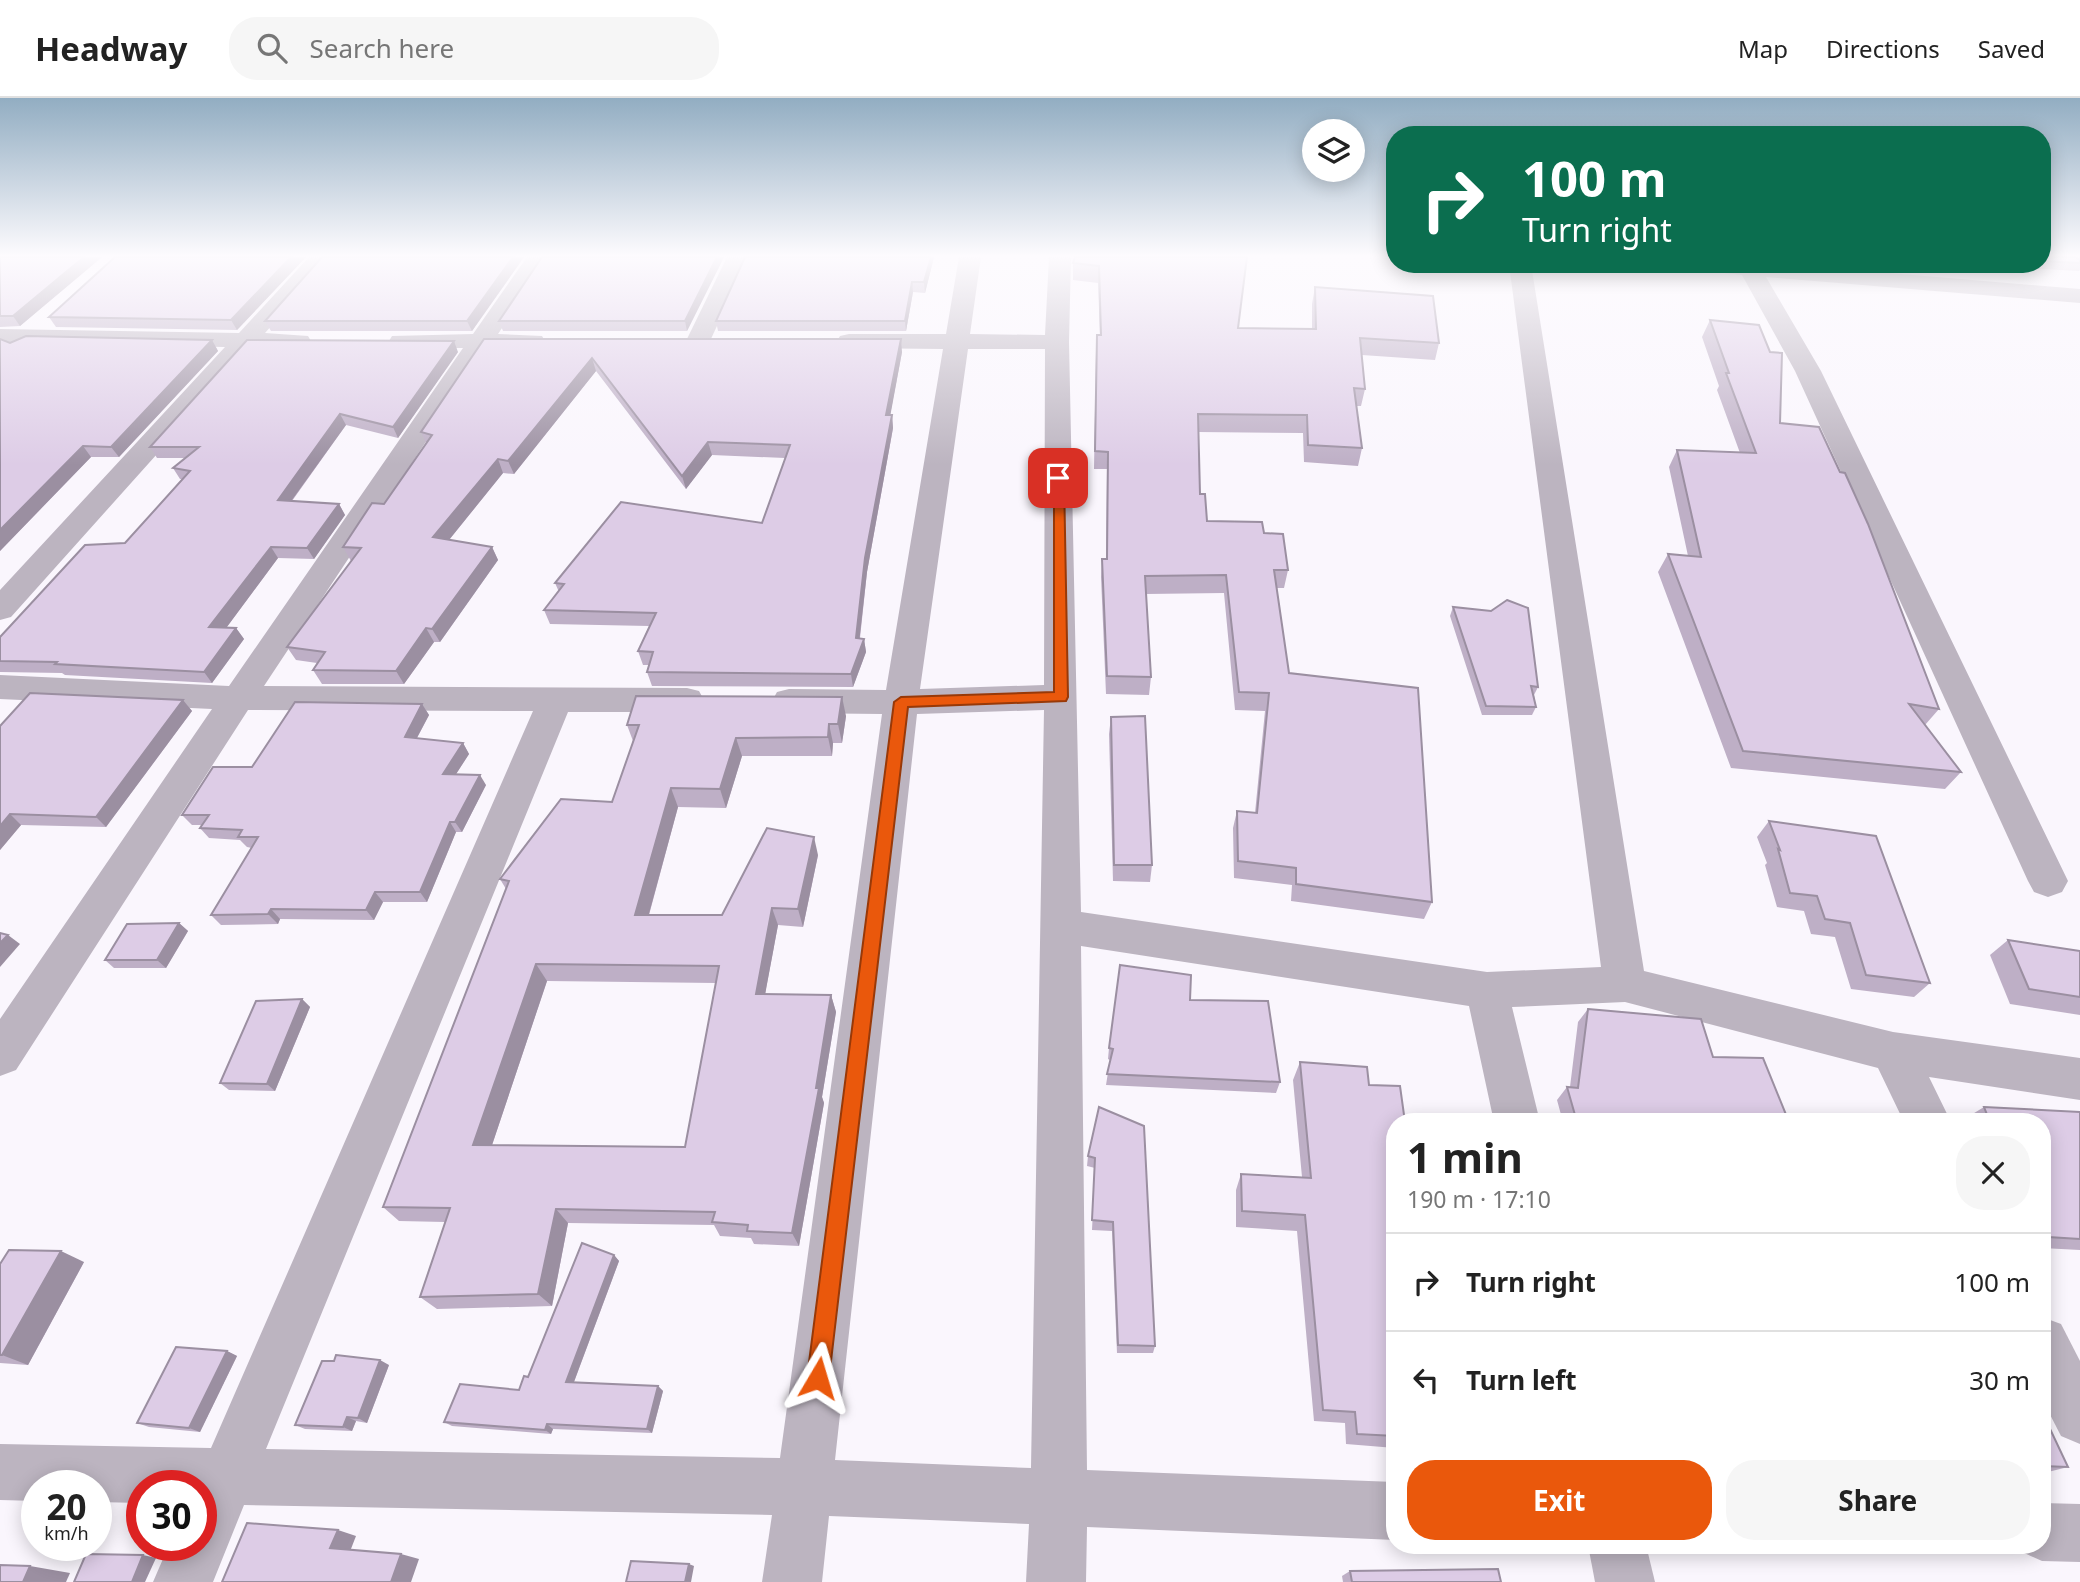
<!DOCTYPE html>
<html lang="en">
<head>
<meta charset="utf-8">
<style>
	:root { --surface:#fff; --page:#f6f6f6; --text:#222; --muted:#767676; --line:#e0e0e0; --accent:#ea580c }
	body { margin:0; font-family:"Noto Sans",sans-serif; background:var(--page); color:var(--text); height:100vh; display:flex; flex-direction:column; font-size:26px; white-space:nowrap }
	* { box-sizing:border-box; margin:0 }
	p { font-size:23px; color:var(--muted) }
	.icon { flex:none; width:38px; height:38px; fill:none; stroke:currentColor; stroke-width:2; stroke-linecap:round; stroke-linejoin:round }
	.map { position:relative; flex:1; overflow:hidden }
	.panel { position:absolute; left:1386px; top:1015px; width:665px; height:441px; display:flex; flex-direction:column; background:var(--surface); border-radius:28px; box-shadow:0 4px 18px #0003 }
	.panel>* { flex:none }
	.hud { position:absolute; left:1386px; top:28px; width:665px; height:147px; border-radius:28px; box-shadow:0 4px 18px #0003; background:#0b6e4f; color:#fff; overflow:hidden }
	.fabs { position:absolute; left:1302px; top:21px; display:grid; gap:14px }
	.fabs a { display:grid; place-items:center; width:63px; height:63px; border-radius:50%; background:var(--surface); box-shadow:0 4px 18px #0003; font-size:35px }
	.speed { position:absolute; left:21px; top:1372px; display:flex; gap:14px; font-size:35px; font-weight:700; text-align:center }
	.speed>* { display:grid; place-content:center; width:91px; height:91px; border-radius:50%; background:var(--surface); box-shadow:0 4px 18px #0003; line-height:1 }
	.speed small { font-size:18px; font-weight:400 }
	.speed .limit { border:10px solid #d22; background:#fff; color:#111 }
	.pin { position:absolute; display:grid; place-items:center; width:60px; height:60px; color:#fff; margin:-30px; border-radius:14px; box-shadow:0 4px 10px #0006 }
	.me { position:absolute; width:77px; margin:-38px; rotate:7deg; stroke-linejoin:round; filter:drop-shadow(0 0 5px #0008) }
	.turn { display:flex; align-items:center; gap:24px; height:147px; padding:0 21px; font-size:32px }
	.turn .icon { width:91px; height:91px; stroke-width:2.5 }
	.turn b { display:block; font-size:49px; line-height:60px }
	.round { display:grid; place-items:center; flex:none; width:74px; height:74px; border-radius:28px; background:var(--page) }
	.headline { display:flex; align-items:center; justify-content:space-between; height:119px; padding:0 21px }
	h1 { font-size:42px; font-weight:700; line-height:52px }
	.cta { display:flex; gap:14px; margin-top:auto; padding:14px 21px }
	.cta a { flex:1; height:80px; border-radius:28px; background:var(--accent); color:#fff; font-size:28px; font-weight:700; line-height:80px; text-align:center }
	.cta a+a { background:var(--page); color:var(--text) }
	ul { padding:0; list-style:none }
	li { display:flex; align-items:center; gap:21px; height:98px; padding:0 21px; border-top:2px solid var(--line) }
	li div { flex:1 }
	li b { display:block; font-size:26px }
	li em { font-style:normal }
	header { display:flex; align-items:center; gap:42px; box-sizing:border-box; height:98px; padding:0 35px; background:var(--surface); border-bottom:2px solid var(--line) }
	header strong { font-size:33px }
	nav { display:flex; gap:38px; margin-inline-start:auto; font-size:24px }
	.search { width:490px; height:63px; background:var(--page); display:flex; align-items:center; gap:18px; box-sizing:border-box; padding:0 24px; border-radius:28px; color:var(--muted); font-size:26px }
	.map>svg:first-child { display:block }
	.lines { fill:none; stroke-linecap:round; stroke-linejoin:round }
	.minor { fill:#bcb4c0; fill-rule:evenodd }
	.wall { fill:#beafc6; fill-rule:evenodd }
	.shaded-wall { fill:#9b8fa1 }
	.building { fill:#ddcce6; stroke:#9b8fa1; stroke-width:2; fill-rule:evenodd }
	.route { fill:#ea580c; stroke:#983908; stroke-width:2 }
</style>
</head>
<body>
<header>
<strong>Headway</strong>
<div class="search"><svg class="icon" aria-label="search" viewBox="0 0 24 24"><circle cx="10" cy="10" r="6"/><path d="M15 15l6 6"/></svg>Search here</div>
<nav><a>Map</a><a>Directions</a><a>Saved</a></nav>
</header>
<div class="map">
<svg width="2080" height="1484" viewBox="0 0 2080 1484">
	<rect width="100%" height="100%" fill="#faf6fd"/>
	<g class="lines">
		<g class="minor">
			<path d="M309,159H332L265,235L308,238L311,243L308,248L252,250L11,519L0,522V492L225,249L0,245V231L239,235Z"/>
			<path d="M527,159H549L498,236L542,238L545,243L542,248L488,250L264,588L687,590L699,593L704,602L699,611L687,614H568L266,1351L780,1360L882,616L789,615L777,612L772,603L777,594L789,591L886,592L943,251L849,250L840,248L837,243L840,238L849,236H946L959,159H981L970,236L1045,237L1049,159H1071L1069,244L1081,814L1487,874L1601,869L1509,166H1531L1644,873L1893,934L2080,960V1002L1929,979L1951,1024H1904L1878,970L1625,904L1512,909L1540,1024H1494L1469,908L1081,848L1087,1372L1395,1384V1442L1087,1429L1086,1484H1026L1029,1426L829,1418L822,1484H762L772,1417L244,1407L213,1484H153L169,1447H201V1388H142V1405L96,1404V1388H37V1403L0,1402V1346L211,1350L533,613L248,612L16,972L0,978V921L212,611L0,601V577L229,588L463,250H401L392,248L389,243L392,238L473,236ZM968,251H1045L1044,587L920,591ZM1044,612L1031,1370L835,1362L917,616Z"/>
			<path d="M727,159H749L710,243L707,248L698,250L689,248L686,243Z"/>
			<path d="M2068,159H2080V168L2072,166Z"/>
			<path d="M1687,166H1783L2080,191V205L1766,179L1821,273L2068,783L2062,794L2048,799L2034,794L2028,783L1795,273L1742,177L1690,171Z"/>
			<path d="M2042,1219L2061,1226L2080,1263V1346L2061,1338L2042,1301Z"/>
			<path d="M2042,1405L2080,1406V1464L2042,1463L2022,1454L2019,1447H2042Z"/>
			<path d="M1588,1447H1646L1655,1484H1595Z"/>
		</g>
	</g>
	<g class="wall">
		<path d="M0,159H102L20,228L0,229Z"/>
		<path d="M115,159H306L237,232L56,229L49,219Z"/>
		<path d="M524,159L472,233H271L265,223Z"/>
		<path d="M542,159H724L687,233H503L499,223Z"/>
		<path d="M745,159H934L925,195L913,194L906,233H718L716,223Z"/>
		<path d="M1247,159L1238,230L1312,231V206L1315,189L1439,245L1435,262L1362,257L1365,291L1361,308H1356L1362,350L1358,368L1304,364L1303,335L1198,334L1200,396L1207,423L1264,435L1288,472L1284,490H1277L1289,575L1432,804L1424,821L1291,803L1292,787L1234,780L1233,730L1237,713L1255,715L1265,613L1235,612L1224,495L1146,496L1151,579L1149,597L1106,596L1101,479L1102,461H1106L1107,371H1094L1096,254L1100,237L1098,185L1073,182V165Z"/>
		<path d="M2042,159L2080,162V172L2079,173L2021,170L2018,166H2042Z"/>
		<path d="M1710,222L1780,325L1939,611L1925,627L1961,674L1945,691L1731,670L1658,474L1668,456L1688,458L1669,369L1677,352L1740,355L1717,292L1719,288L1702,239Z"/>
		<path d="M0,241L10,245L212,242L218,253L119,359H91L0,453Z"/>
		<path d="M484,241L902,254L890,317H892L893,330L867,474L860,540L864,541L866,554L853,589L652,588L647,574L649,567H643L638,553L649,528L550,526L544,512L559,494L555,485L762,425L785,360L712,357L686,391L596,273L514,376L503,375L449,442L492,449L498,462L440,544H434L404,586H322L313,572L317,565L296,562L287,549L351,463L343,449L384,406L426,345L421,334Z"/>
		<path d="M458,254L398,340L346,327L292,403L339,406L345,417L314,461L278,460L226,530H236L244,541L212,585L65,577L62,575L0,574V539L125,445L182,381H180L173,370L186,360H157L150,349Z"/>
		<path d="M1453,509L1538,589L1534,597L1536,609L1532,617H1482L1450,518Z"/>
		<path d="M183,602L192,613L106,729L21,727L0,752V628Z"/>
		<path d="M422,606L429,617L417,640L463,645L469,656L456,676L486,687L462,734H456L427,804H383L374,822L280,821L278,826L221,827L211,817L252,750L247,749L240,742L209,740L200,730L201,727H192L182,717L252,669Z"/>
		<path d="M846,618L842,645H833L832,658H742L726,710L678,709L649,817H722L818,757L803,829L778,827L765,896L831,897L836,914L822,999L824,1005L799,1148L754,1146L751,1140L720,1138L714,1127L568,1125L552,1208L437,1211L420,1199L445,1124L399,1123L383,1109L506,791L500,781L612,704L633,643L627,627ZM547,883L716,885L685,1049L492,1047Z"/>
		<path d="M1111,619L1152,767L1150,784L1113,783L1109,636Z"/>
		<path d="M1769,723L1930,885L1914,899L1851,891L1835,839L1811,836L1804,813L1777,809L1765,767L1767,765L1757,739Z"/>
		<path d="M179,825L188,833L166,870H114L105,862Z"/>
		<path d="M2008,842L2080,853V917L2010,906L1990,857Z"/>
		<path d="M302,901L310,909L275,993L229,992L220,985Z"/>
		<path d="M1190,902L1280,984L1276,995L1106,987L1110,962L1108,961L1109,950Z"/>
		<path d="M1588,911L1713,959L1789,1024H1563L1557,1002L1567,989H1570L1578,924Z"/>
		<path d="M1300,964L1369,987L1395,1024V1350L1346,1346L1345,1325L1314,1323L1297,1133L1236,1129V1092L1241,1076L1302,1079L1293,982Z"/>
		<path d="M1099,1009L1155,1248L1153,1255H1117L1112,1133L1092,1132L1095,1070L1087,1068L1088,1058Z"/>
		<path d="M1984,1009L2080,1014V1152L2042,1150V1024H1967L1966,1020Z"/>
		<path d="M614,1157L619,1163L574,1284L658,1288L663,1293L652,1335L553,1331L551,1336L452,1328L444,1324L519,1292Z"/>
		<path d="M84,1164L28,1267L0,1265V1166Z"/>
		<path d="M227,1253L237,1258L200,1334L149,1329L137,1325Z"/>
		<path d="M389,1267L367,1325L356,1323L352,1333L305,1331L295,1327Z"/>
		<path d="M2042,1316L2068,1369L2044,1375H2042Z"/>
		<path d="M1350,1473L1501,1484H1343L1342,1478Z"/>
	</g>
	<g class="shaded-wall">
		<path d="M84,159H102L20,228L13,218Z"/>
		<path d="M291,159H306L237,232L231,222Z"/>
		<path d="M513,159H524L472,233L467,223Z"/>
		<path d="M717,159H724L687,233L685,223Z"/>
		<path d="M931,159H934L925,195L924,184Z"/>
		<path d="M912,184L913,194L906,233L905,223Z"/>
		<path d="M901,241L902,254L888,330L886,317Z"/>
		<path d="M212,242L218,253L119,359L111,349Z"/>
		<path d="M454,243L458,254L398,340L393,329Z"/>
		<path d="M592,260L596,273L514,376L508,363Z"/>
		<path d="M340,316L346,327L284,413L278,402Z"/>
		<path d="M892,317L893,330L867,474L858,554L856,540L865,460Z"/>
		<path d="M708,344L712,357L686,391L682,378Z"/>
		<path d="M83,348L91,359L0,453V432Z"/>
		<path d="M498,361L503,375L440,453L433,439Z"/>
		<path d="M339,406L345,417L314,461L307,450Z"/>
		<path d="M271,449L278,460L218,541L209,529Z"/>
		<path d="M492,449L498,462L440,544L432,531Z"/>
		<path d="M236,530L244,541L212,585L204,574Z"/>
		<path d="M426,530L434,544L404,586L396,573Z"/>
		<path d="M864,541L866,554L853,589L851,576Z"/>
		<path d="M842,599L846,618L842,645L838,626Z"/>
		<path d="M183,602L192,613L106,729L96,719Z"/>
		<path d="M422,606L429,617L412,649L405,639Z"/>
		<path d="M829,626L833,645L832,658L828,639Z"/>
		<path d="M736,640L742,658L726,710L720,691Z"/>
		<path d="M463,645L469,656L449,687L443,676Z"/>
		<path d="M480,677L486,687L462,734L455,724Z"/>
		<path d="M671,690L678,709L644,834L635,817Z"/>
		<path d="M10,716L21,727L0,752V728Z"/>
		<path d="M450,724L456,734L427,804L420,794Z"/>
		<path d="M814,739L818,757L803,829L798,811Z"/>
		<path d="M375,794L383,804L374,822L366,812Z"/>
		<path d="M772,810L778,827L762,913L756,896Z"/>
		<path d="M271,811L280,821L278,826L268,816Z"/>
		<path d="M179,825L188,833L166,870L157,862Z"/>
		<path d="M8,837L20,846L0,869V845Z"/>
		<path d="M536,866L547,883L487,1062L473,1047Z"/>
		<path d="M831,897L836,914L822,999L824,1005L799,1148L792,1135Z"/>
		<path d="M302,901L310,909L275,993L267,986Z"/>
		<path d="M556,1111L568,1125L552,1208L538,1196Z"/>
		<path d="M61,1153L84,1164L28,1267L2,1257Z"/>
		<path d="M614,1157L619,1163L572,1289L566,1284Z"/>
		<path d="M227,1253L237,1258L200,1334L189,1330Z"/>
		<path d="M380,1262L389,1267L367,1325L358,1320Z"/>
		<path d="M658,1288L663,1293L652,1335L647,1331Z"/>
		<path d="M347,1319L356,1323L352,1333L343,1329Z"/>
		<path d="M547,1326L553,1331L551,1336L545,1332Z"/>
		<path d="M338,1432L356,1438L349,1456L330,1450Z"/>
		<path d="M401,1456L419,1461L411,1484H391Z"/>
		<path d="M143,1457L156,1460L145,1484H132Z"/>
		<path d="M689,1466L694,1468L691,1484H685Z"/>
		<path d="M30,1468L70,1475L66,1484H23Z"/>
	</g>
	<g class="building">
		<path d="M0,159H84L13,218H0Z"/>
		<path d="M115,159H291L231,222L49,219Z"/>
		<path d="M322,159H513L467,223H265Z"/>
		<path d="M542,159H717L685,223H499Z"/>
		<path d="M745,159H931L924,184H912L905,223H716Z"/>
		<path d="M1075,159H1247L1238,230L1316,231L1315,189L1433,198L1439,245L1360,240L1365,291L1354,290L1362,350L1308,347L1307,317L1198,316L1200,396H1205L1207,423L1262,424L1264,435L1283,436L1288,472H1274L1289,575L1418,590L1432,804L1296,786V770L1238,763L1237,713L1257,715L1269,595L1239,594L1226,477L1145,478L1151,579L1107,578L1102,461H1107L1108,354L1095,353L1097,237H1101L1099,168L1073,165Z"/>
		<path d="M2042,159H2075L2080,162V165L2042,163Z"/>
		<path d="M1710,222L1759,227L1770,254L1782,255L1780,325L1819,329L1840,374L1845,375L1868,426L1939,611L1909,606L1961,674L1743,653L1668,456L1701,459L1677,352L1756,355L1726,275H1729Z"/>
		<path d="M26,238L212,242L111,349L83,348L0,432V241L10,245Z"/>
		<path d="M484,241H901L886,317H892L865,460L856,540L864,541L851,576L647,574L653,554L638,553L656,515L544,512L564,486L555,485L621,404L762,425L790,347L708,344L682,378L592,260L508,363L498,361L433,439L492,449L432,531L426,530L396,573L313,572L325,554L287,549L361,450L343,449L372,405L384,406L432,337L421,334Z"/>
		<path d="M247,242L454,243L393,329L340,316L278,402L339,406L307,450L271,449L209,529L236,530L204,574L55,566L57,564L0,563V539L85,447L125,445L190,373L173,370L199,349H150Z"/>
		<path d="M1507,502L1528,510L1538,589L1531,588L1536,609L1486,608L1453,509L1491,513Z"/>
		<path d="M30,595L183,602L96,719L10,716L0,728V628Z"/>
		<path d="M636,598L842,599L838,626H829L828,639L736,640L720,691L671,690L635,817H722L767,730L814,739L798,811L772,810L756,896L831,897L816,990H819L792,1135L747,1133L748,1127L712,1124L715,1114L556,1111L538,1196L420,1199L450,1110L383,1109L509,783L500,781L561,701L612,704L639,627H627ZM536,866L719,868L685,1049L473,1047Z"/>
		<path d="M295,604L422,606L405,639L463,645L443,676L480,677L455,724H450L420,794H375L366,812L271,811L268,816L211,817L258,739H238L242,732L200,730L209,717H182L213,669H252Z"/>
		<path d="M1145,618L1152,767H1114L1111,619Z"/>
		<path d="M1769,723L1876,738L1930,885L1866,877L1850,825L1825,821L1817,798L1790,795L1778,751L1780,752Z"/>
		<path d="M179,825L157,862H105L127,826Z"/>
		<path d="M0,835L8,837L0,845Z"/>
		<path d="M2008,842L2080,853V899L2029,891Z"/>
		<path d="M1120,867L1191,877L1190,902L1268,903L1280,984L1107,976L1113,951L1109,950Z"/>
		<path d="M302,901L267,986L220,985L256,903Z"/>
		<path d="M1588,911L1701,921L1713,959L1763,960L1789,1024H1577L1567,989L1578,990Z"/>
		<path d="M1300,964L1367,969L1369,987L1400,988L1405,1024H1395V1338L1357,1336L1355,1314L1323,1312L1305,1117L1242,1113L1241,1076L1311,1080Z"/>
		<path d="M1099,1009L1144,1028L1155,1248L1118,1247L1113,1124L1092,1122L1095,1060L1088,1058Z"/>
		<path d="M1984,1009L2080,1014V1141L2048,1139L2042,1128V1024H1990Z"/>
		<path d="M582,1145L614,1157L566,1284L658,1288L647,1331L547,1326L545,1332L444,1324L460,1286L519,1292L524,1278L528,1279Z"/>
		<path d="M9,1152L61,1153L2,1257H0V1166Z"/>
		<path d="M176,1249L227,1253L189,1330L137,1325Z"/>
		<path d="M336,1257L380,1262L358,1320L347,1319L343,1329L295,1327L322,1263H334Z"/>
		<path d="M2042,1316H2043L2068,1369L2042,1368Z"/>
		<path d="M247,1425L338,1432L330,1450L401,1456L391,1484H222Z"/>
		<path d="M86,1456L143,1457L132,1484H74Z"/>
		<path d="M631,1463L689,1466L685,1484H626Z"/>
		<path d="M0,1467L30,1468L23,1484H0Z"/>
		<path d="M1498,1471L1501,1484H1352L1350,1473Z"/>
	</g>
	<linearGradient id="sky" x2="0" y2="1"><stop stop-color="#92adc2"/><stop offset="0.43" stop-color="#fdfbfe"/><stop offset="1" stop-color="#fdfbfe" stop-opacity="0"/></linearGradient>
	<rect width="2080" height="367" fill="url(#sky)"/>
	<path class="route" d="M1054,378L1064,380L1068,599L1066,603L908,609L829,1280L826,1288L818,1291L810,1288L807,1280L894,604L901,599L1054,594Z"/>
</svg>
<div class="fabs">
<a><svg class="icon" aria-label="layers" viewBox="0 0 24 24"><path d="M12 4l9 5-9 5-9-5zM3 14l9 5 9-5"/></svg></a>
</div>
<div class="speed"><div>20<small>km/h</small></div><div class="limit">30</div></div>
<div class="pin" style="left:1058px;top:380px;background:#d93025"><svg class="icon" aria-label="arrive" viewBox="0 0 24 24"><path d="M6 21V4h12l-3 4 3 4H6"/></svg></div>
<svg class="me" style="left:818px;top:1280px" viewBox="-20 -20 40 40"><path d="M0-17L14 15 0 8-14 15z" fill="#ea580c" stroke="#fff" stroke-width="4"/></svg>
<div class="hud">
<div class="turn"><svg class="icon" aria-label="right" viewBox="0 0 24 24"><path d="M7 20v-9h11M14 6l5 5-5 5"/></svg><div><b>100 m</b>Turn right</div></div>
</div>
<section class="panel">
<div class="headline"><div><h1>1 min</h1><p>190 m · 17:10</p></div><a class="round"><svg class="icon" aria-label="close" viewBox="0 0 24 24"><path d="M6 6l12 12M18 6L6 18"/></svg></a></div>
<ul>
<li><svg class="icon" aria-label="right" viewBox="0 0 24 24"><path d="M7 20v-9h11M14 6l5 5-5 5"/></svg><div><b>Turn right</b></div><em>100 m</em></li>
<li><svg class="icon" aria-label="left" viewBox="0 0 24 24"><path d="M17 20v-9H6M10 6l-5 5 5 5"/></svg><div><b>Turn left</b></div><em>30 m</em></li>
</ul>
<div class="cta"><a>Exit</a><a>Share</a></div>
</section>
</div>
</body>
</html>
